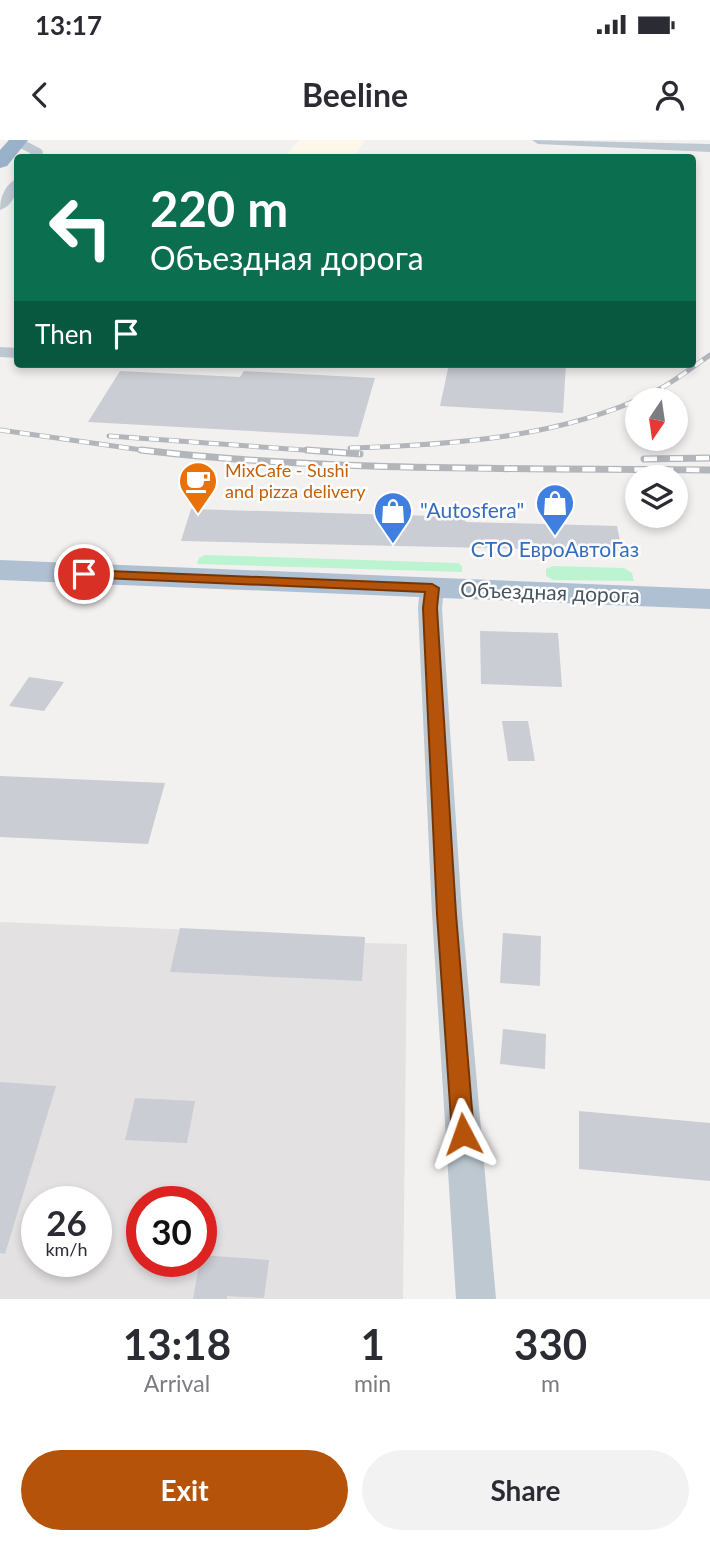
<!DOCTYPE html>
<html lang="en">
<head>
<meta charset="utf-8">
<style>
	:root { --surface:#fff; --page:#f2f2f3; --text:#2b2b33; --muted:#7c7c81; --accent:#b45309 }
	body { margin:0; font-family:Lato,sans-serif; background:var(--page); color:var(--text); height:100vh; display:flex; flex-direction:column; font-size:26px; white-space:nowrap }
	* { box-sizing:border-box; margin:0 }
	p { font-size:23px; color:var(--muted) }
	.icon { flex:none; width:38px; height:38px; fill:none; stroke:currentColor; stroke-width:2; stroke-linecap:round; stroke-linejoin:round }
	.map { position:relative; height:1159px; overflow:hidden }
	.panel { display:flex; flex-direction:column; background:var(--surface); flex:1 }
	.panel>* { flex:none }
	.top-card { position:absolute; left:14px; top:14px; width:682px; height:214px; border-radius:7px; box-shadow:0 4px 10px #0003; background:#0b6e4f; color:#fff; overflow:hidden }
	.needle { width:46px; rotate:193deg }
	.tools { position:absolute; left:625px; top:248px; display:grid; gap:14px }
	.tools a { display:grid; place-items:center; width:63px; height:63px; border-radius:50%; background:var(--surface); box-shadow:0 4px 10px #0003; font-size:35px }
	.speed { position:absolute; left:21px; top:1046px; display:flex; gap:14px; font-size:35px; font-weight:700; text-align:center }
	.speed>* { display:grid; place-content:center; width:91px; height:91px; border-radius:50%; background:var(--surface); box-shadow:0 4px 10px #0003; line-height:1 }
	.speed small { font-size:18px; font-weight:400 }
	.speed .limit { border:10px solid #d22; background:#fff; color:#111 }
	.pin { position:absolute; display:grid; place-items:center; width:60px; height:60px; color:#fff; margin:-30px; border:4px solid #fff; border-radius:50%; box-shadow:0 2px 7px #0007 }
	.me { position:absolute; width:77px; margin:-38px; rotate:356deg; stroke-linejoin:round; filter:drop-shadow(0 0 5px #0008) }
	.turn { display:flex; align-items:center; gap:24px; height:147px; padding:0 21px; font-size:32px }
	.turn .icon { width:91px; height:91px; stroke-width:2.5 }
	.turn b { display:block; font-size:49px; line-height:60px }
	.then { display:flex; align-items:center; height:66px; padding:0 21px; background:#0003; gap:14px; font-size:26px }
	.eta { display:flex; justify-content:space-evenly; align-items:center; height:119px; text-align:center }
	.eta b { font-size:42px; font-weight:700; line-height:49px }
	.button { display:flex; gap:14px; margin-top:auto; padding:14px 21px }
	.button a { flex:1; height:80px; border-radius:42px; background:var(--accent); color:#fff; font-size:28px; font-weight:700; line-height:80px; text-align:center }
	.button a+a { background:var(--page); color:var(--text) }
	.status { display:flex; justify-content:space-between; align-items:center; height:49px; padding:0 35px; background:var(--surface); direction:ltr }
	.status svg { height:19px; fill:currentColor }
	header { display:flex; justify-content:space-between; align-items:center; height:91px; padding:0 21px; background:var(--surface); font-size:32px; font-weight:700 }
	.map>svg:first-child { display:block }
	.commercial { fill:#fef8ea }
	.education { fill:#e4e1e2; fill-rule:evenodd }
	.green { fill:#bcf3d1 }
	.building { fill:#cacdd3 }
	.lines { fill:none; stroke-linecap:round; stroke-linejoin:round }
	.minor { fill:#bdc8d1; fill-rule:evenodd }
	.primary { fill:#aec0d1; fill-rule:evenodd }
	.trunk { fill:#99b2ca; fill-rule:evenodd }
	.rail-far1-casing { stroke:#b2b6bb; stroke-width:5 }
	.rail-casing { stroke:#b2b6bb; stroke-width:7 }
	.rail-far1 { stroke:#fff; stroke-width:3.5; stroke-dasharray:10; stroke-linecap:butt }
	.rail { stroke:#fff; stroke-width:4.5; stroke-dasharray:13; stroke-linecap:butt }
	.route { fill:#b45309; stroke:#753606; stroke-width:2 }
	.labels { text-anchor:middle; stroke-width:5; stroke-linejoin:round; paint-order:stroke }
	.far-food-label { font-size:18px; fill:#c56008; stroke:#fff; text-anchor:start }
	.shop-label { font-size:21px; fill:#366cbe; stroke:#fff; text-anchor:start }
	.street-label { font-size:21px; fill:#465460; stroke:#fff }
</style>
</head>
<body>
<div class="status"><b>13:17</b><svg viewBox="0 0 49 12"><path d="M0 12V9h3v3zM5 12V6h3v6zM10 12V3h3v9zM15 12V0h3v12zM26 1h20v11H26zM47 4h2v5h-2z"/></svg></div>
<header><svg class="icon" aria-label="back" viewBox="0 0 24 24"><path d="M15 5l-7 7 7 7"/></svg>Beeline<svg class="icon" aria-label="person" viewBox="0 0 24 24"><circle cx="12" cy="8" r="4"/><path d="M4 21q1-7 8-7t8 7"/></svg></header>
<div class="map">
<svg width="710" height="1159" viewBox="0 0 710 1159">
	<rect width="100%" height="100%" fill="#f3f0f0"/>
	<path class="commercial" d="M299,0H365L354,17H285Z"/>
	<path class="education" d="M0,782L365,797V803L407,804L403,1159H0ZM37,1062H96V1122H37ZM142,1062H201V1122H142Z"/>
	<g class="green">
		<path d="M205,415L458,423L462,426V432L197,424L199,418Z"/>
		<path d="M553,426L624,428L632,433L634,441L553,440L546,436V429Z"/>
	</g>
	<g class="building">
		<path d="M449,224H566L563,273L440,266Z"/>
		<path d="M120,231L240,237L244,231L375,238L358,297L88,282Z"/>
		<path d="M191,369L466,377V382L617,386L622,411L181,401Z"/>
		<path d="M480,491L558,493L562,547L481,544Z"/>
		<path d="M29,537L64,542L44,571L9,566Z"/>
		<path d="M502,581H528L535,621H508Z"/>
		<path d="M0,636L165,643L148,704L0,697Z"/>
		<path d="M180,788L365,797L362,841L170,832Z"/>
		<path d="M503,793L541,796L540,846L500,843Z"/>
		<path d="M503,889L546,894L545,929L500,924Z"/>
		<path d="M0,942L56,946L5,1114L0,1113Z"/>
		<path d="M135,958L195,961L187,1003L125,1000Z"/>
		<path d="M579,971L710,983V1041L579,1029Z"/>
		<path d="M201,1115L269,1120L264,1158L227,1156V1159H193Z"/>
	</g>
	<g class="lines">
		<g class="minor">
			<path d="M13,0H24L41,9L43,12L41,18H28L30,13L14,5Z"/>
			<path d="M532,0L710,4V12L538,4Z"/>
			<path d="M18,38C18,51 13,66 0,70C0,57 5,44 18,38Z"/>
			<path d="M0,207L18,208V218L0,217Z"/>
			<path d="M432,441L440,443L444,448L442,468L462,774L496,1159H456L432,774L418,468L420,448L424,443Z"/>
		</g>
		<path class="primary" d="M0,420L710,449V469L0,440Z"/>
		<path class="trunk" d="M9,0H28L7,26L0,28V10Z"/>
		<defs>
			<g id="rail-far1">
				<path d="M0,290L156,312"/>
				<path d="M109,296L332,312"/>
				<path d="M350,308C450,305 561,298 652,253C673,243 691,228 710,215"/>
			</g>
			<g id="rail">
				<path d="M141,310C329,332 520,328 710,330"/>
				<path d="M307,310L360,314"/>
				<path d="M644,319L710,318"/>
			</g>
		</defs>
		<use href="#rail-far1" class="rail-far1-casing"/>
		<use href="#rail" class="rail-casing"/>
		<use href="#rail-far1" class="rail-far1"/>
		<use href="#rail" class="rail"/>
	</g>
	<path class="route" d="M84,430L432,444L439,448L437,468L456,774L474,994L471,1000L463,1003L456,1000L452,994L437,774L423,468L425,452L79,437L77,434Z"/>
	<defs>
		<symbol id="cafe-pin" viewBox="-11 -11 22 30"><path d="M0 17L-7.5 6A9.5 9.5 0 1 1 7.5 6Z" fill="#e8710a" stroke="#fff"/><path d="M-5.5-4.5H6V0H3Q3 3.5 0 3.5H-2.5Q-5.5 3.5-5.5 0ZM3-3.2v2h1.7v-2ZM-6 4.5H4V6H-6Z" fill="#fff"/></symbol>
		<symbol id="shop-pin" viewBox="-11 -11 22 30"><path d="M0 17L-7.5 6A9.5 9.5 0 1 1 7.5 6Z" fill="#3f7fe0" stroke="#fff"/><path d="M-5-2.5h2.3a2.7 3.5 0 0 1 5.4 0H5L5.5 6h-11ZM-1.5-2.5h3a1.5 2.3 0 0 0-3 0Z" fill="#fff"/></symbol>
	</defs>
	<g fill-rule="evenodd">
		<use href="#cafe-pin" x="176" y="319" width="44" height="60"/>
		<use href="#shop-pin" x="533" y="341" width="44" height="60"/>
		<use href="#shop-pin" x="371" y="349" width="44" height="60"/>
	</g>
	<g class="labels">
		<g class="far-food-label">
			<text x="225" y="337">MixСafe - Sushi<tspan x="225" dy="21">and pizza delivery</tspan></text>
		</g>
		<g class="shop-label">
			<text x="420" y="378">"Autosfera"</text>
			<text x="555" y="417" text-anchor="middle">СТО ЕвроАвтоГаз</text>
		</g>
		<g class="street-label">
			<text transform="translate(550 453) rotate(2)" y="7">Объездная дорога</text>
		</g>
	</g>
</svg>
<div class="tools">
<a><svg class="needle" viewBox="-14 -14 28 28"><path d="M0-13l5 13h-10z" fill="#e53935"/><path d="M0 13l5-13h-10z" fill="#7c7c81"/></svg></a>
<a><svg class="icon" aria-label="layers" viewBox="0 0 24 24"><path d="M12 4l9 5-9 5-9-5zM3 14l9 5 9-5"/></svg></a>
</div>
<div class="speed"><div>26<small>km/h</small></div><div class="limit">30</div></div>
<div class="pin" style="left:84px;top:434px;background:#d93025"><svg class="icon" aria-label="arrive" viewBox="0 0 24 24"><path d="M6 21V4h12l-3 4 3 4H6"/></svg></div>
<svg class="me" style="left:463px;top:994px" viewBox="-20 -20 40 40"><path d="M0-17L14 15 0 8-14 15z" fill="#b45309" stroke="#fff" stroke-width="4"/></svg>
<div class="top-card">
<div class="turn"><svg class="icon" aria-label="left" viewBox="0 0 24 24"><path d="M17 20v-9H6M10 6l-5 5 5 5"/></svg><div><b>220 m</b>Объездная дорога</div></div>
<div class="then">Then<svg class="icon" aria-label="arrive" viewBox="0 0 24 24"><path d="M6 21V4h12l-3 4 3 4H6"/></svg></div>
</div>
</div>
<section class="panel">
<div class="eta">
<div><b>13:18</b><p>Arrival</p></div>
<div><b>1</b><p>min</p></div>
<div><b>330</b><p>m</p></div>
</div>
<div class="button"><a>Exit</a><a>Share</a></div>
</section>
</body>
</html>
